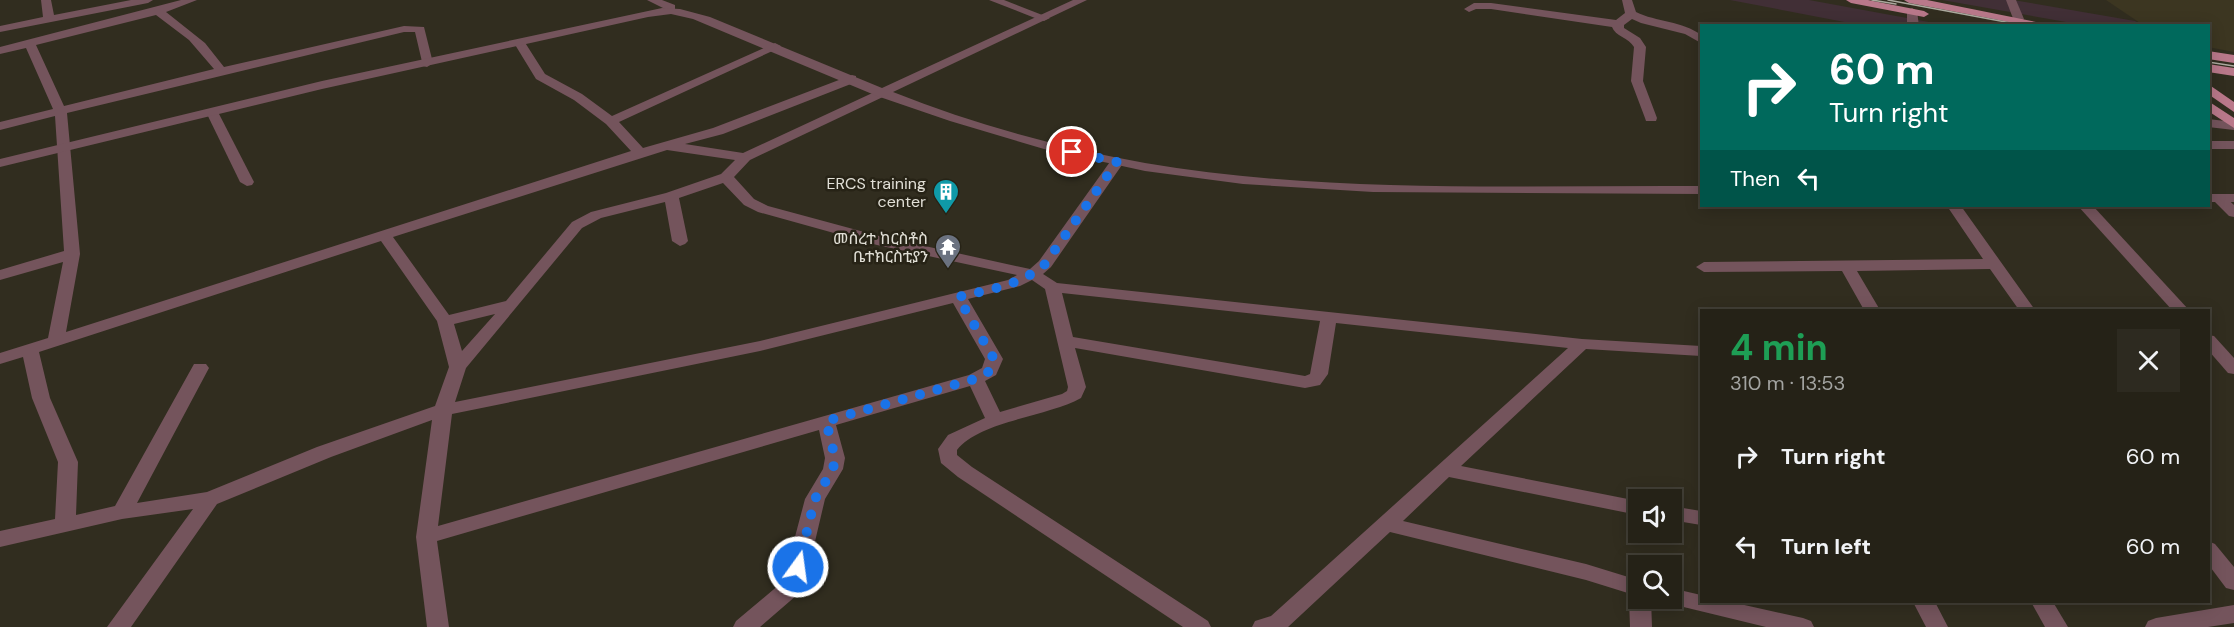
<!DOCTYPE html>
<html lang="en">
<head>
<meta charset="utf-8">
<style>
	:root { --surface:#252217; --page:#2d2a20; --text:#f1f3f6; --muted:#a3a4a1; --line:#423f36 }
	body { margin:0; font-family:"DM Sans","Noto Sans Ethiopic",sans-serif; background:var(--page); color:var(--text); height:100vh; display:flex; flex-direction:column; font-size:22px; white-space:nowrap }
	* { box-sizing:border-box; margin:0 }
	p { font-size:20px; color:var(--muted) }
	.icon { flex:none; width:33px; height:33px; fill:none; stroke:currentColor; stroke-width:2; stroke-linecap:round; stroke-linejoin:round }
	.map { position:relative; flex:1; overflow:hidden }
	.side { position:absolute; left:1700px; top:309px; width:510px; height:294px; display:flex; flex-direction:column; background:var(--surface); border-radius:0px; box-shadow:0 3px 15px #0003,0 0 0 2px var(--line) }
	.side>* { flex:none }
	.top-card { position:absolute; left:1700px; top:24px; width:510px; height:183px; border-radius:0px; box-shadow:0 3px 15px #0003,0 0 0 2px var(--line); background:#00695c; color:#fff; overflow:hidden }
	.fabs { position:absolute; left:1628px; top:489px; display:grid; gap:12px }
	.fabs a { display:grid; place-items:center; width:54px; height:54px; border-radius:0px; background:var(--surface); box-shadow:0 3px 15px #0003,0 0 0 2px var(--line); font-size:30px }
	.pin { position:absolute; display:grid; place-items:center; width:51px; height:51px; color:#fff; margin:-26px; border:3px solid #fff; border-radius:50%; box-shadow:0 2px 6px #0007 }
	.me { position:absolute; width:66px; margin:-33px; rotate:14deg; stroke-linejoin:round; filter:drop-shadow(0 0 4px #0008) }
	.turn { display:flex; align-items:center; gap:21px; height:126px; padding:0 30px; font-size:27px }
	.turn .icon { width:78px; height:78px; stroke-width:2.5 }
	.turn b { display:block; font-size:42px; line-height:51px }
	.then { display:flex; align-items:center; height:57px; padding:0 30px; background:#0003; gap:12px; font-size:22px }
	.round { display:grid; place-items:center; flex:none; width:63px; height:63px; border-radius:0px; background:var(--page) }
	.head { display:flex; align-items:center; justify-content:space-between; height:102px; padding:0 30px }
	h1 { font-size:36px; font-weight:700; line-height:45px; color:#1e9e55 }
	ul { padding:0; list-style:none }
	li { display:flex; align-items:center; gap:18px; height:90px; padding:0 30px }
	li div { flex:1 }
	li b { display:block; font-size:22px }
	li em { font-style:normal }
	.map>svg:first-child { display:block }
	.commercial { fill:#412f36 }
	.built { fill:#3c3621 }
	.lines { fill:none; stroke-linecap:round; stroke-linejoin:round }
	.minor { fill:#74545c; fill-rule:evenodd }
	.tertiary { fill:#74545c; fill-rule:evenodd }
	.primary { fill:#b9788a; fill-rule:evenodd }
	.tram { stroke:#aba99e; stroke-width:1.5 }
	.route { stroke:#1a73e8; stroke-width:10; stroke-dasharray:0 18 }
	.labels { text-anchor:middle; stroke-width:5; stroke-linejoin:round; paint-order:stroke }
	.poi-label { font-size:16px; fill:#e1dfd6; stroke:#272316; text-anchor:end }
</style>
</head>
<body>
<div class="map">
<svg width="2234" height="627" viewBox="0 0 2234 627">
	<rect width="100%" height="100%" fill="#312d1f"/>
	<g class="commercial">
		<path d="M1730,0H1809L1945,25H1860Z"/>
		<path d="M1942,0H2013L2135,21L2142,25H2083Z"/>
	</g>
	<path class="built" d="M2106,0H2234V52L2208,47V26L2143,25Z"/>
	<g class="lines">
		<g class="minor">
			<path d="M41,0H51L54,15L131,0H153L148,3L0,32V26L43,17Z"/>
			<path d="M181,0H197L166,12L205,43L224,67L404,26L424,27L433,63L427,67L423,66L415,32H404L67,113L80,254L66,332L631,151L606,124L574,100L536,79L514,43L516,41H524L545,74L582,94L612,116L775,43L781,46L779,48L619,122L643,148L713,128L852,75L856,76V82L723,134L685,144L743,153L881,89L887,93L885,96L750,160L734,177L754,199L768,206L879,236L1030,269L1039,261L1112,159L1117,158L1124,162L1051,267L1043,274L1057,283L1582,339L1701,346V356L1586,349L1461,466L1638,501V515L1449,477L1403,521L1586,564L1638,580V598H1651L1652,627H1630L1629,598L1631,594L1586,580L1390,532L1288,627H1252L1255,621L1271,616L1568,348L1336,323L1328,374L1320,385L1305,388L1075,348L1086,387L1081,398C1050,416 979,421 957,450V455L972,467L1208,621L1211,627H1183L958,477L941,463L938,449L948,435L985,418L970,386L836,425L845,458L843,469L825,499L809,567L797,595L760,627H733L736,621L780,584L787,567L805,499L823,469L825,458L819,430L437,541L449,627H427L416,537L432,420L331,457L217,504L131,627H107L193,509L122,519L0,547V531L55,519L58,462L32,398L23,357L0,364V353L48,338L63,262L0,280V270L64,251L55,116L0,130V122L53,109L26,48L0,54V47ZM156,15L189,40L214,69L64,106L36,45ZM667,150L735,160L721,174L666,193L591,212L572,222L506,301L449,315L393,237ZM723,183L744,205L758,212L877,245L1017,275L1008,280L760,341L455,402L466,368L582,228L601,218L665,202L672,241L680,246L685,244L688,241L679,198ZM381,241L437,321L449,367L435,406L317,447L207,492L137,503L209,368L206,364H194L115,506L76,515L78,462L50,398L39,352ZM1032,280L1045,289L1068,387L1067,391L1062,394L1000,412L985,381L996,375L1003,359L968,299L1020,286ZM1062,293L1320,321L1310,374L1305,376L1073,337ZM953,303L985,359L982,368L969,375L438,526L452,414L760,351ZM495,314L462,351L454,324Z"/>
			<path d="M647,0H662L675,5V11L670,14L666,13L665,9Z"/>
			<path d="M989,0H1004L1050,18L1044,21L1040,20Z"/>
			<path d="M1622,0H1632L1636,12C1656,22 1683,21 1701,35V43L1685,34L1641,23L1632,19L1624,25V28L1640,38L1646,47L1643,81L1657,118L1656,121H1646L1645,118L1631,81L1634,47C1629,38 1615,36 1612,27L1491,9H1476L1469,12L1464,9L1474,3H1491L1616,20L1625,13Z"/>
			<path d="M2006,0H2016L2024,19L2022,21H2014Z"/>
			<path d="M1912,8L1917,11L1919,26H1907V11Z"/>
			<path d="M212,108L218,112L254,182L252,185L247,186L240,182L206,112Z"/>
			<path d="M2208,119L2234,122V130L2208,127Z"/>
			<rect x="2208" y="141" width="26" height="8"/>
			<path d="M2218,194L2223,195L2234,205V217L2229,216L2211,198Z"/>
			<path d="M1947,206H1961L2035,310H2019L1990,269L1857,271L1880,310H1864L1842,271L1704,272L1696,267L1704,262L1983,259Z"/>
			<path d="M2078,206H2093L2189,310H2172Z"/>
			<path d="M2208,335L2214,336L2234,358V374L2228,373L2208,350Z"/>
			<path d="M1671,506L1701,511V525L1671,520Z"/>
			<path d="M2208,541L2215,544L2234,567V590L2226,588L2208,564Z"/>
			<path d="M1671,588L1701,595V602H1731L1803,618L1811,621L1814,627H1766L1663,602L1661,598H1671Z"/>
			<path d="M1913,602H1935L1948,627H1926Z"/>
			<path d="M2031,602H2053L2068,627H2045Z"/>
			<path d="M2234,605V623L2208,627H2145L2148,621L2156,618Z"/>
		</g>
		<g class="tertiary">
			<path d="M1073,0H1087L893,92C974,124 1059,148 1145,163C1328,194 1516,185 1701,186V194L1373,192L1243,184L1145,171L1044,149L950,121L877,96L693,19L671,14L648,17L322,89L0,167V159L322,81L662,8L680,9L710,17L882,88Z"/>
			<rect x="2208" y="194" width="26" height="8"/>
		</g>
		<g class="primary">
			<path d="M1846,0H1868L1924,11L1929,14L1924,17L1851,3Z"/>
			<path d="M1904,0H1927L2056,26H2030L1909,3Z"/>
			<path d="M2208,51L2234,55V63L2208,59Z"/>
			<path d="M2208,64L2234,68V76L2208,72Z"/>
			<path d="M2208,84L2234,102V112L2208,94Z"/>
			<path d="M2208,101L2234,118V128L2208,111Z"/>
		</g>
		<g class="tram">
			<path d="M1872,0L1896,4"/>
			<path d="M1888,0L2027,26"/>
			<path d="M2208,62L2234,66"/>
		</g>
	</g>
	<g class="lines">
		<path class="route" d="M798,567L815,499L833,469L835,458L826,421L975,379L990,371L994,359L958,297C988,290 1022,285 1045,264L1117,162L1072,152"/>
	</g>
	<defs>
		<symbol id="building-pin" viewBox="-11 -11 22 30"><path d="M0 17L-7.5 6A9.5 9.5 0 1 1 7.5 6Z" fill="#0f9aa8" stroke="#272316"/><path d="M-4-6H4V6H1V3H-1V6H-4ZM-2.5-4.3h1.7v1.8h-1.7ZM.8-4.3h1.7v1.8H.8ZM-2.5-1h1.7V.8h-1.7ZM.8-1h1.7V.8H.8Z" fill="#fff"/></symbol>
		<symbol id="temple-pin" viewBox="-11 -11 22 30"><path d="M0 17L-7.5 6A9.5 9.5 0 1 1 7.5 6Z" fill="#6b7280" stroke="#272316"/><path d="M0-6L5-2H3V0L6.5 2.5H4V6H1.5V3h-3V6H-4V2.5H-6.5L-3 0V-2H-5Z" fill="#fff"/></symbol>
	</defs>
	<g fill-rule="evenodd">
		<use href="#building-pin" x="931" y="177" width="30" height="40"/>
		<use href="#temple-pin" x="933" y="232" width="30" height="40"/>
	</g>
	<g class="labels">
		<g class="poi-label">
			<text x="926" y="189">ERCS training<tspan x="926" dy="18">center</tspan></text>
			<text x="928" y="244">መሰረተ ከርስቶስ<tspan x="928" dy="18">ቤተክርስቲያን</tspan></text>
		</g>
	</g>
</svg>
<div class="fabs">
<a><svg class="icon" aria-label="sound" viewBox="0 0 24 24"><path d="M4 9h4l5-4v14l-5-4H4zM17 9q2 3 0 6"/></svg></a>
<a><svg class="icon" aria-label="search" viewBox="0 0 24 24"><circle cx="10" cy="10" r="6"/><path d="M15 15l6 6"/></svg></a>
</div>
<div class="pin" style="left:1072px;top:152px;background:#d93025"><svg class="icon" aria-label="arrive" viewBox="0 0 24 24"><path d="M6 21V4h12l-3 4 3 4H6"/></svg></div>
<svg class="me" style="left:798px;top:567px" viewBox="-20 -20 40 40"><circle r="17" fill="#1a73e8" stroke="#fff" stroke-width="3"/><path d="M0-11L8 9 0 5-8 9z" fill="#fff"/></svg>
<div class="top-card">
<div class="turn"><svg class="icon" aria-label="right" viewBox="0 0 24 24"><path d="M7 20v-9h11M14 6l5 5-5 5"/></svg><div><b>60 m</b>Turn right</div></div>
<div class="then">Then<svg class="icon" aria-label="left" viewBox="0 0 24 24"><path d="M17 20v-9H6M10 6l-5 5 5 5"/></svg></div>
</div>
<section class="side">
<div class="head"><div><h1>4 min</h1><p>310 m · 13:53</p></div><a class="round"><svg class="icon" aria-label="close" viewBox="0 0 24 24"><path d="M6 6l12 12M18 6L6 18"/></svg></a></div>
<ul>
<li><svg class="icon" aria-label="right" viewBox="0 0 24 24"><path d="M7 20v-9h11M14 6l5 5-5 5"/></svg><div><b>Turn right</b></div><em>60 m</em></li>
<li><svg class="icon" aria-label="left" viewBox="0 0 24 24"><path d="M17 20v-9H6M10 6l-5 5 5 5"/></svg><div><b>Turn left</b></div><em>60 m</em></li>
</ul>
</section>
</div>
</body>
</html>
